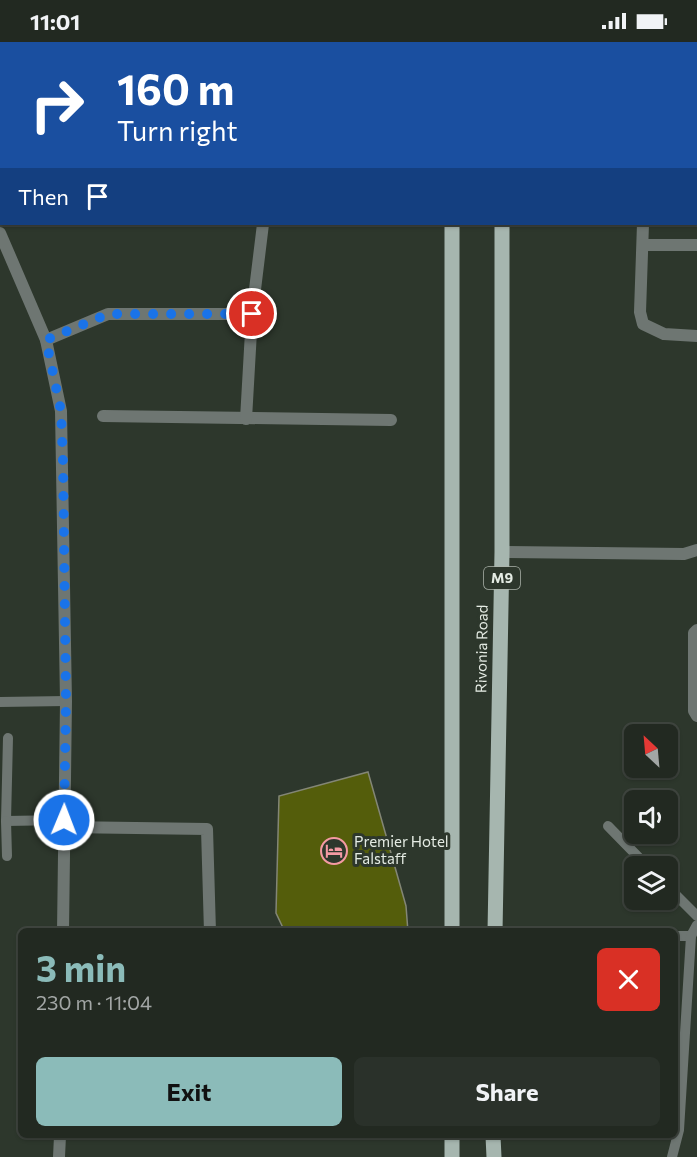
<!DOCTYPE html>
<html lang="en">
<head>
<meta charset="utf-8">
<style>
	:root { --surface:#222921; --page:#2a312a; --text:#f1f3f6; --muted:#a2a6a5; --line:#3f453f; --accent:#8bbbb9 }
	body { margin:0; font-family:Commissioner,sans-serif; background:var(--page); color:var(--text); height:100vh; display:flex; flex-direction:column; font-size:22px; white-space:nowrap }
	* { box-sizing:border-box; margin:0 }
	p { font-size:20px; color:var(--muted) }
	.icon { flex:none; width:33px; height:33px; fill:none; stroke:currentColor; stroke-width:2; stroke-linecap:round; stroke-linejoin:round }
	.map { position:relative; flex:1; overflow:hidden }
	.drawer { position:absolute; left:18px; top:886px; width:660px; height:210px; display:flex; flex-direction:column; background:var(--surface); border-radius:9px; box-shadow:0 2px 4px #0004,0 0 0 2px var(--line) }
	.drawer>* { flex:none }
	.banner { position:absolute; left:0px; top:0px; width:698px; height:183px; box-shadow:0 2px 4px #0004,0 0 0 2px var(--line); background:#1a4fa0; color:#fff; overflow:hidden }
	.needle { width:39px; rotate:334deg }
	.tools { position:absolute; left:624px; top:682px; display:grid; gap:12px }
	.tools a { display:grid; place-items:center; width:54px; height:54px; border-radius:9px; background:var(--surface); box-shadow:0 2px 4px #0004,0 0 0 2px var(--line); font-size:30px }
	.pin { position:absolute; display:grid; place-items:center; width:51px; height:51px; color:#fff; margin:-26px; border:3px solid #fff; border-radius:50%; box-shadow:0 2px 6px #0007 }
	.me { position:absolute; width:66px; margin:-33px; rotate:1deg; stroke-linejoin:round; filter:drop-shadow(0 0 4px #0008) }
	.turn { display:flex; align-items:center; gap:21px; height:126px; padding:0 18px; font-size:27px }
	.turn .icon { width:78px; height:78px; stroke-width:2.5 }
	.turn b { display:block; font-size:42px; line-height:51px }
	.then { display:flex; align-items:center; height:57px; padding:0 18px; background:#0003; gap:12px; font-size:22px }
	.round { display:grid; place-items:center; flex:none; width:63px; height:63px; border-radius:9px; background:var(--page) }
	.head { display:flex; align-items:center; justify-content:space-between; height:102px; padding:0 18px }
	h1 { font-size:36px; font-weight:700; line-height:45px; color:var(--accent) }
	.primary-button { display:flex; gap:12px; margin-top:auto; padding:12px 18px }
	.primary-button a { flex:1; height:69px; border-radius:9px; background:var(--accent); color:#111; font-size:24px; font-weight:700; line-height:69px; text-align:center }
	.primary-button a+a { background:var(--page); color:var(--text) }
	.status { display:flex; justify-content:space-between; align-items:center; height:42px; padding:0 30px; background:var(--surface); direction:ltr }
	.status svg { height:16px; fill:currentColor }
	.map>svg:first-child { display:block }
	.building { fill:#545d0b; stroke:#838676; stroke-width:1.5 }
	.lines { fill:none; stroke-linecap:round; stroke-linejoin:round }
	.service { stroke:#6e7672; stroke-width:10 }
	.minor { stroke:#6e7672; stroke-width:12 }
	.tertiary { stroke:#6e7672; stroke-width:12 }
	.primary { stroke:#a6b6af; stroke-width:15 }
	.route { stroke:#1a73e8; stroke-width:10; stroke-dasharray:0 18 }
	.labels { text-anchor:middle; stroke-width:6; stroke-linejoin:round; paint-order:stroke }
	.shield { fill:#2d372c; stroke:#adb5ac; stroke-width:1.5 }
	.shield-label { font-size:14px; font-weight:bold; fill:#e4ebe3 }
	.street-label { font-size:15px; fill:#e4ebe3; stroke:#2d372c }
	.poi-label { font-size:15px; fill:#e4ebe3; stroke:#2d372c; text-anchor:start }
</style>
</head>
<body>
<div class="status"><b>11:01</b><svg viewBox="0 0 49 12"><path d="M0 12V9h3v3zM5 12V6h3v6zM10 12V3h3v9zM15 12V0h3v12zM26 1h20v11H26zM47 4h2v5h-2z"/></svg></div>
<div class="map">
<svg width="697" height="1115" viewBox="0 0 697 1115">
	<rect width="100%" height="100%" fill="#2d372c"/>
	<path class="building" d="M368,730L406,864L408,890H285L276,871L279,754Z"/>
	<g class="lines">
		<g class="service">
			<path d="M0,660L66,659"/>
			<path d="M8,696L6,779L64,778"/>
			<path d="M6,779L7,814"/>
			<path d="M608,784L648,825"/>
			<path d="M668,845L697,874"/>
			<path d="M675,894H691"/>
			<path d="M672,1115L679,1088L691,894L697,883"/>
		</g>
		<g class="minor">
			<path d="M637,2V0"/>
			<path d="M696,110H697"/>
			<path d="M643,182L640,270L643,282L664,292L697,294"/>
			<path d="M0,191L46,298L61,369L66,659L63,890"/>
			<path d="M643,203H697"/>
			<path d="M46,298L108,272H252L263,182"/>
			<path d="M103,374L391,378"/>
			<path d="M246,377L252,272"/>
			<path d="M502,510L684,512L697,508"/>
			<path d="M697,588L694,591V669L697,674"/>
			<path d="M64,785L207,787L210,890"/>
			<path d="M59,1115L60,1094"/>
		</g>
		<path class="tertiary" d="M0,28L2,29"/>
		<g class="primary">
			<path d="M496,0V2"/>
			<path d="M453,2V0"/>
			<path d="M452,182V890"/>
			<path d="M495,890L502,510V182"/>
			<path d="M452,1094V1115"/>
			<path d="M493,1094L494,1115"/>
		</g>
	</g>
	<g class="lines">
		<path class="route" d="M64,778L66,659L63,420L61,369L46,298L108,272H252"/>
	</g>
	<defs>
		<symbol id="hotel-ring" viewBox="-11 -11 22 22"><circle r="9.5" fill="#2d372c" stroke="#f49aa3" stroke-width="1.5"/><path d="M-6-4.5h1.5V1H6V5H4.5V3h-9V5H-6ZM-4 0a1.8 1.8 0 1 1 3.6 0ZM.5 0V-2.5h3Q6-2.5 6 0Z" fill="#f49aa3"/></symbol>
	</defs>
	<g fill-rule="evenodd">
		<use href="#hotel-ring" x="319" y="794" width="30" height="30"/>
	</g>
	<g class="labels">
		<rect class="shield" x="484" y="525" width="36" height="22" rx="4.5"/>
		<g class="shield-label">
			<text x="502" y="541">M9</text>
		</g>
		<g class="street-label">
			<text transform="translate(482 607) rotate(-89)" y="5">Rivonia Road</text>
		</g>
		<g class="poi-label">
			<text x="354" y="805">Premier Hotel<tspan x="354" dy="17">Falstaff</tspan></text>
		</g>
	</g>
</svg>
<div class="tools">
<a><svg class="needle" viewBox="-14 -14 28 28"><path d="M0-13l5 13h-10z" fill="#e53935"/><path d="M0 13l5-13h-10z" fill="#a2a6a5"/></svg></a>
<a><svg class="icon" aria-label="sound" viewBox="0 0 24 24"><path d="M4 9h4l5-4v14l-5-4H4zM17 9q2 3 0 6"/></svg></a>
<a><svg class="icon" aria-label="layers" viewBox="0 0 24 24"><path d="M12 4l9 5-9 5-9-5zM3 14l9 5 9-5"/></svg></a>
</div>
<div class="pin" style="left:252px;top:272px;background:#d93025"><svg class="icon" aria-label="arrive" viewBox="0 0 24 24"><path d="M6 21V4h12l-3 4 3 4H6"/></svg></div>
<svg class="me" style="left:64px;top:778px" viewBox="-20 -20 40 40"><circle r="17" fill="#1a73e8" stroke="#fff" stroke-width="3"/><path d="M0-11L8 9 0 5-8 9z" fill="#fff"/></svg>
<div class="banner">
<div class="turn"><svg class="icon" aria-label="right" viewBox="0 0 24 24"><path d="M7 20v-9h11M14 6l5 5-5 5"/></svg><div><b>160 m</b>Turn right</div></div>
<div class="then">Then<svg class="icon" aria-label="arrive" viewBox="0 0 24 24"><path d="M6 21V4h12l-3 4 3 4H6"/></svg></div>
</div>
<section class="drawer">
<div class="head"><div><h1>3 min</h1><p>230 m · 11:04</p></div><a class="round" style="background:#d93025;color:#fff"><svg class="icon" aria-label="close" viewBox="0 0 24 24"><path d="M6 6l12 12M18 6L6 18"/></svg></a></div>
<div class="primary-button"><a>Exit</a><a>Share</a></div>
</section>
</div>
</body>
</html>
